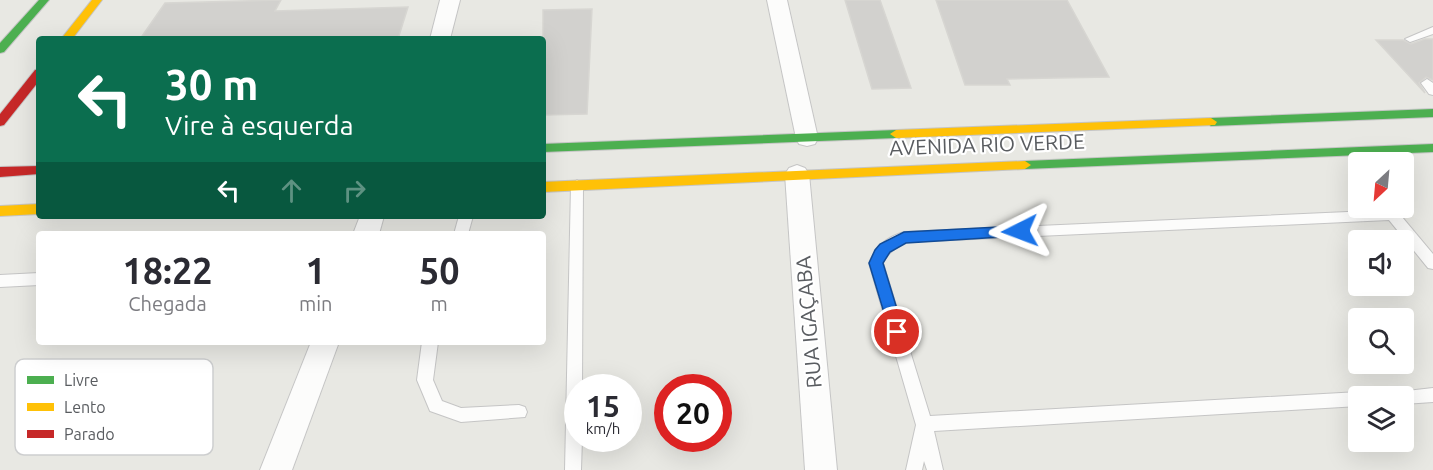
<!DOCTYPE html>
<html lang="pt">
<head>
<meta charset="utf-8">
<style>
	:root { --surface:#fff; --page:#f2f2f3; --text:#2b2b33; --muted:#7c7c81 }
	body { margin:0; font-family:Ubuntu,sans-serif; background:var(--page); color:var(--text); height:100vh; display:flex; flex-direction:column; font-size:22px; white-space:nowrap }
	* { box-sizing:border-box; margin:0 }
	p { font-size:20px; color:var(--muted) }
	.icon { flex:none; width:33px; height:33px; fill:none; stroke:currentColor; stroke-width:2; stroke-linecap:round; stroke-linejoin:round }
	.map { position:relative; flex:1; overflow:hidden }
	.panel { position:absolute; left:36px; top:231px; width:510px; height:114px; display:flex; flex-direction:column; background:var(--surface); border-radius:6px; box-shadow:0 6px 24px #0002 }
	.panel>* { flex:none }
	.banner { position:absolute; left:36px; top:36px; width:510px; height:183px; border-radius:6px; box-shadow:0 6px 24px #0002; background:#0b6e4f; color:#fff; overflow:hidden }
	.needle { width:39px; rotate:206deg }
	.controls { position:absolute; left:1348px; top:152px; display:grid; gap:12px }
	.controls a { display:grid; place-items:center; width:66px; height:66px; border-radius:6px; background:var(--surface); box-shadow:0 6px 24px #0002; font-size:30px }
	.speed { position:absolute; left:564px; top:374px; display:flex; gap:12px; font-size:30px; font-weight:700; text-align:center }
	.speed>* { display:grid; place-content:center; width:78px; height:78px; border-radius:50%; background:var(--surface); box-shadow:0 6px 24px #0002; line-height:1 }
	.speed small { font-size:15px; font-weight:400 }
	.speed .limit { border:9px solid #d22; background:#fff; color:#111 }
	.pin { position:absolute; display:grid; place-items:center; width:51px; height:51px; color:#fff; margin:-26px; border:3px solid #fff; border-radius:50%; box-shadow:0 2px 6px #0007 }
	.me { position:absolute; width:66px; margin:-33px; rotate:267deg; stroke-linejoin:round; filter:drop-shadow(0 0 4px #0008) }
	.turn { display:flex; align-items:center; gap:21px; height:126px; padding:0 30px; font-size:27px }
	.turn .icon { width:78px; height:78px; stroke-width:2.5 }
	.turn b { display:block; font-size:42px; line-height:51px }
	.lanes { display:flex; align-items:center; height:57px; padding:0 30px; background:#0003; justify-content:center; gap:30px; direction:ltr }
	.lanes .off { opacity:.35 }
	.eta { display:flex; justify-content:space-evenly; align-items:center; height:102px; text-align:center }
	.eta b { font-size:36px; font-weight:700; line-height:42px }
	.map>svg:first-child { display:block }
	.building { fill:#d2d1ce; stroke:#d7d6d2; stroke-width:1.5 }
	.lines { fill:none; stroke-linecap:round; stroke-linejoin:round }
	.lane-casing { stroke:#c5c5c5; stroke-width:2 }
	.street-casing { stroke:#c5c5c5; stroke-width:2 }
	.fast-casing { stroke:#c5c5c5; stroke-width:2 }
	.slow-casing { stroke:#c5c5c5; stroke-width:2 }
	.jam-casing { stroke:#c5c5c5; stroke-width:2 }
	.lane { fill:#fcfcfb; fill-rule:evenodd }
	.street { fill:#fcfcfb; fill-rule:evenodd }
	.fast { fill:#4caf50; fill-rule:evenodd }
	.slow { fill:#ffc107; fill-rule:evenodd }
	.jam { fill:#c62828; fill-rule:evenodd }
	.route { fill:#1a73e8; stroke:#114b97; stroke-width:1.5 }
	.labels { text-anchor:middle; stroke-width:4.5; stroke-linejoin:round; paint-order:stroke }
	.street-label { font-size:21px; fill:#595c60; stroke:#fff }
	.key { fill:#fff; stroke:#cdcecf; stroke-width:1.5 }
	.key-label { font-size:16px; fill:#595c60 }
</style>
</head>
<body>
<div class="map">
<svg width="1433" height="470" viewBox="0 0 1433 470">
	<rect width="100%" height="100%" fill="#e8e8e3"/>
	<g class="building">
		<path d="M281,0L275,11L408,7L398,39H140L165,3Z"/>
		<path d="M845,0H880L911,88L872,89Z"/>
		<path d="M936,0H1067L1109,77L1007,79L1010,85H965Z"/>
		<path d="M592,9L587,114L543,115V10Z"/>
		<path d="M1425,39H1433V80L1426,77L1419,83L1425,93L1376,40H1403L1411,44Z"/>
	</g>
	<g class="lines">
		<defs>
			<g id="lane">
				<path d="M1433,27V34L1410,42L1405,39Z"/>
				<path d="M1427,79L1433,83V95L1429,94L1421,83Z"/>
				<path d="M577,180L583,185L582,387H578V438H582L581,470H565L571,185Z"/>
				<path d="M1392,210L1397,211L1433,254V269L1428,268L1389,220L906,242C896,247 887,253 883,263L930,416L1359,392L1366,396H1359V406L934,431L943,470H927L924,461L922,470H906L916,425L869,263C876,246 887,237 904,232Z"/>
				<path d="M459,216H473L468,234H454Z"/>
				<path d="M39,273V285L0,287V275Z"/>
				<path d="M422,342H438L433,380L442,401L461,408L519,405L525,407L527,412L525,417L461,422L430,411L417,380Z"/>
				<path d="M1433,388V402L1404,404V396H1397L1398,392Z"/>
			</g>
			<g id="street">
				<path d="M440,0H460L450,39H430Z"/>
				<path d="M767,0H787L818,138L815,144L807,146L799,144L796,138Z"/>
				<path d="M797,165L805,168L809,174L837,470H805L785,174L789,168Z"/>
				<path d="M360,216H384L379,234H353Z"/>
				<path d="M311,342H339L292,470H260Z"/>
			</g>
			<g id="fast">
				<path d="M39,0H49L4,52L0,53V43Z"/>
				<path d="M1433,109V117L1211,126L1205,122L1211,118Z"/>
				<path d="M896,130L902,134L896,138L543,152V144Z"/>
				<path d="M1433,144V152L1025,169L1019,165L1025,161Z"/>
			</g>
			<g id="slow">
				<path d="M92,0H102L72,39H61Z"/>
				<path d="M1211,118L1217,122L1215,125L896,138L890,134L896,130Z"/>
				<path d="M1025,161L1031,165L1025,169L543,192V182Z"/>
				<path d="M39,204V214L0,216V206Z"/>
			</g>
			<g id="jam">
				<path d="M39,69V81L4,125L0,126V114L35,70Z"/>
				<path d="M39,166V174L0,177V167Z"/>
			</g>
		</defs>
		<use href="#lane" class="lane-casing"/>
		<use href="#street" class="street-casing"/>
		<use href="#fast" class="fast-casing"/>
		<use href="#slow" class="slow-casing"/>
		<use href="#jam" class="jam-casing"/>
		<use href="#lane" class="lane"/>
		<use href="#street" class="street"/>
		<use href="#fast" class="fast"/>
		<use href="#slow" class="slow"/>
		<use href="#jam" class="jam"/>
	</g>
	<path class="route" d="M1020,226L1026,231L1020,236L906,243L890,252L883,263L904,332L902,336L897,338L891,336L869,263L875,250L880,244L904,232Z"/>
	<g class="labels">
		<g class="street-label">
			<text transform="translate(987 145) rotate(-2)" y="7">AVENIDA RIO VERDE</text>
			<text transform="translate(809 322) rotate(-95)" y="7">RUA IGAÇABA</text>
		</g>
	</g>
	<rect x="15" y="359" width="198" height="96" rx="9" class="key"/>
	<rect x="27" y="376" width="27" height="8" fill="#4caf50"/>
	<rect x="27" y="403" width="27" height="8" fill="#ffc107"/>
	<rect x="27" y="430" width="27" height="8" fill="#c62828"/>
	<g class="key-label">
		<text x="64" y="386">Livre</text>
		<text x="64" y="413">Lento</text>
		<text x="64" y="440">Parado</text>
	</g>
</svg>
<div class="controls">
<a><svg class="needle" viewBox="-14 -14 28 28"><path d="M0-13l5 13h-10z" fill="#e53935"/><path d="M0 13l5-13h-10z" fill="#7c7c81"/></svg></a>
<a><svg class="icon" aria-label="sound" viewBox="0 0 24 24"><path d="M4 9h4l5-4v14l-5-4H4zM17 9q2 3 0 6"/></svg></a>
<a><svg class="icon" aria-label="search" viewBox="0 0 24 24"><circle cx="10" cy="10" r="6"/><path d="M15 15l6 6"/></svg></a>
<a><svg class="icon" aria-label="layers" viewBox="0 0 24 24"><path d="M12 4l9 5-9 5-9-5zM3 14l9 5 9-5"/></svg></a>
</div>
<div class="speed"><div>15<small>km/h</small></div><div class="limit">20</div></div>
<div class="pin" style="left:897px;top:332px;background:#d93025"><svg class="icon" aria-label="arrive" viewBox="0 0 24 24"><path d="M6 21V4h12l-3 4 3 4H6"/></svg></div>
<svg class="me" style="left:1020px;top:231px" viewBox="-20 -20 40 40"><path d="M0-17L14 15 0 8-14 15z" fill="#1a73e8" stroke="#fff" stroke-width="4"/></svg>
<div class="banner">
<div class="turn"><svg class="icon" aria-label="left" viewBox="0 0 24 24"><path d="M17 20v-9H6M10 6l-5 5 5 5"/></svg><div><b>30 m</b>Vire à esquerda</div></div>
<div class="lanes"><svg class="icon" aria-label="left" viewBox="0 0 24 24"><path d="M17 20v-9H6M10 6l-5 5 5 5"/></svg><svg class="icon off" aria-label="ahead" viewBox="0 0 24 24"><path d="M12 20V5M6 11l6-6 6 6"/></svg><svg class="icon off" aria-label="right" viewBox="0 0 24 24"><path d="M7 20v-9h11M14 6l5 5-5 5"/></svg></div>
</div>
<section class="panel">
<div class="eta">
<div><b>18:22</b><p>Chegada</p></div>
<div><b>1</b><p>min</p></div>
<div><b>50</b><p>m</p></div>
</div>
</section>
</div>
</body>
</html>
